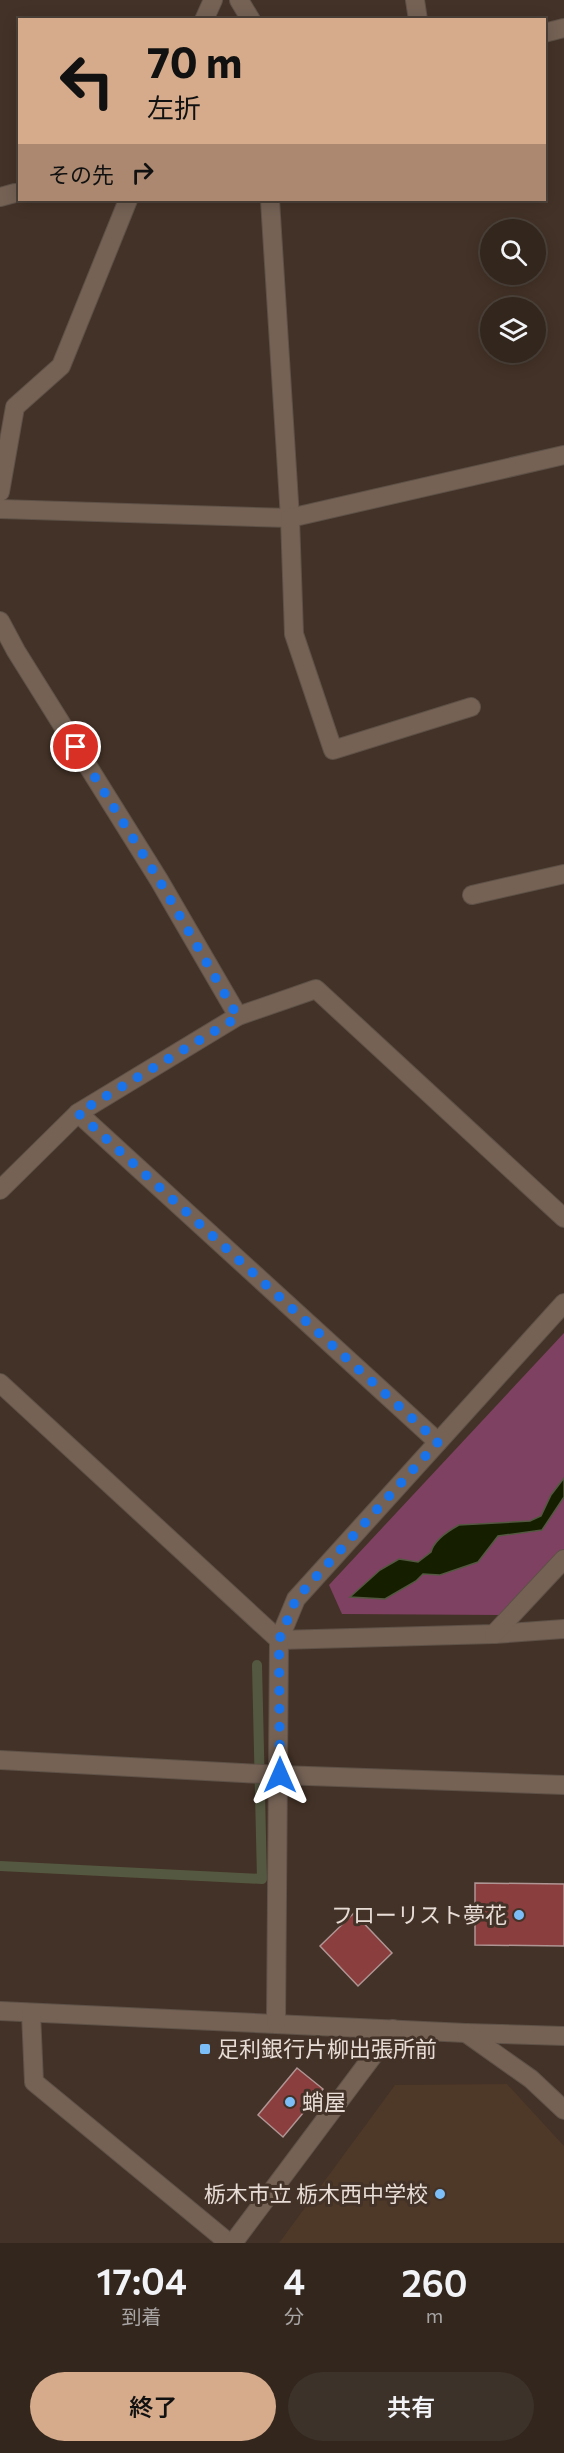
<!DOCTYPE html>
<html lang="ja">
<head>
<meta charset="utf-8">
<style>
	:root { --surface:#32261d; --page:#3d322a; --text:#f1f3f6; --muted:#a8a5a4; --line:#4d433b; --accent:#d6ab8b }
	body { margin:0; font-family:Commissioner,"Noto Sans JP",sans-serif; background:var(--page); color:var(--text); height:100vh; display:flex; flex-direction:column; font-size:22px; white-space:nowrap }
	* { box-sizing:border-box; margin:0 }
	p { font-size:20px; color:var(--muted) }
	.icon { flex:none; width:33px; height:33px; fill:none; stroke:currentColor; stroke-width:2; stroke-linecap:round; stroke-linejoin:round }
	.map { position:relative; height:2243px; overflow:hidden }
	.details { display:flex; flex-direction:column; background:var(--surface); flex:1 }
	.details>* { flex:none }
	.banner { position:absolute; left:18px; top:18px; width:528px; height:183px; border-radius:0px; box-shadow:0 3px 15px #0003,0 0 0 2px var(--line); background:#d6ab8b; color:#111; overflow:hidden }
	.tools { position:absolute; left:480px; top:219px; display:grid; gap:12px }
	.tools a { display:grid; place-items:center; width:66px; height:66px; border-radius:50%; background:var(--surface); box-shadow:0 3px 15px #0003,0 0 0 2px var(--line); font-size:30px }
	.pin { position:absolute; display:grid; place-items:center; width:51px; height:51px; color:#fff; margin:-26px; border:3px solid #fff; border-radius:50%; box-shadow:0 2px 6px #0007 }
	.me { position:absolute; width:66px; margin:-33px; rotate:0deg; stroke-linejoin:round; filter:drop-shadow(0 0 4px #0008) }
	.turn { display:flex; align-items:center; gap:21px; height:126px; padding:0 30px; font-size:27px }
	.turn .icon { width:78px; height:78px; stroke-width:2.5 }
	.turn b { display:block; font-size:42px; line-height:51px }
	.then { display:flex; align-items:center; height:57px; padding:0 30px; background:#0003; gap:12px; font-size:22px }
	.eta { display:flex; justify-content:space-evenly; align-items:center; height:102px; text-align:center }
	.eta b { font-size:36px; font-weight:600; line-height:42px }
	.cta { display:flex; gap:12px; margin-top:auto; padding:12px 30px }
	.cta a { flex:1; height:69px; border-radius:36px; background:var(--accent); color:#111; font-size:24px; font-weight:600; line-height:69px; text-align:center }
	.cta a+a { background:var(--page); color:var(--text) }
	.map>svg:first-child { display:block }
	.built { fill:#4e3828 }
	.green { fill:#7e4162 }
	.water { fill:#151f00; stroke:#545840; stroke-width:1.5 }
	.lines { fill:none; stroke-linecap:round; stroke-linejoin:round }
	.stream { stroke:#545840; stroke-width:10 }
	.building { fill:#8a3e3e; stroke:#af9593; stroke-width:1.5 }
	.minor-casing { stroke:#5e5147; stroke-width:20 }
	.minor { stroke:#756255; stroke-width:18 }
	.route { stroke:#1a73e8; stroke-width:10; stroke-dasharray:0 18 }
	.poi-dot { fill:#7bbef8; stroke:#433227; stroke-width:2 }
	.labels { text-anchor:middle; stroke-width:6; stroke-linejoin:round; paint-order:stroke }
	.poi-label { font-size:22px; fill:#e8ddd6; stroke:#433227; text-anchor:end }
</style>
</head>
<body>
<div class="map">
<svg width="564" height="2243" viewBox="0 0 564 2243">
	<rect width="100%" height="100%" fill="#433227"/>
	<path class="built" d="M507,2084L564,2146V2243H279L395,2085Z"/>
	<path class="green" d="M564,1333V1549L503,1615L342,1614L329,1585Z"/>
	<path class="water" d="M564,1478V1497L542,1530L498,1536L478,1562L440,1575L423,1574L416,1581L385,1599L350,1597L380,1570L399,1559L418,1562L431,1552C434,1540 448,1531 459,1525L530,1521L541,1516L551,1495Z"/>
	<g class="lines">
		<path class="stream" d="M0,1866L262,1879L257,1665"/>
	</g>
	<g class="building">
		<path d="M475,1883L564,1884V1946L475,1945Z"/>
		<path d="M354,1913L392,1953L358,1986L320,1946Z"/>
		<path d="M297,2068L323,2089L283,2137L258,2115Z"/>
	</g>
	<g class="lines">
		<defs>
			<g id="minor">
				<path d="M239,0L251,20"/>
				<path d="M415,0L418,20"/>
				<path d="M204,20L213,0"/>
				<path d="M544,33L564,28"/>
				<path d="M0,197L15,193"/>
				<path d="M0,492L15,407L61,366L128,200"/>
				<path d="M0,509L290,518L270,200"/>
				<path d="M0,621L16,651L159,880L238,1016"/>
				<path d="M471,707L333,750L294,634L290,518L564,455"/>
				<path d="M472,895L564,874"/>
				<path d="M78,1113L438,1442"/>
				<path d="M0,1190L78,1113L238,1016L316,989L564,1218"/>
				<path d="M0,1383L279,1640L494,1634L564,1629"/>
				<path d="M494,1634L564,1559"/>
				<path d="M0,1760L280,1775L564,1785"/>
				<path d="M0,2011L466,2033L564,2036"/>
				<path d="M31,2013L34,2082L229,2243"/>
				<path d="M276,2023L279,1640L296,1599L564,1303"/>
				<path d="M466,2033L531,2079L564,2110"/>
				<path d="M233,2243L393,2029"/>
			</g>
		</defs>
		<use href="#minor" class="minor-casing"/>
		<use href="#minor" class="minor"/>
	</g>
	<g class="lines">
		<path class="route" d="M76,747L159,880L238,1017L78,1113L438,1442L296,1599L279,1640L280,1775"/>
	</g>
	<g class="poi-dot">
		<circle cx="519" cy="1915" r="6"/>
		<rect x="199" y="2043" width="12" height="12" rx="3"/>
		<circle cx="290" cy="2102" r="6"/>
		<circle cx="440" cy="2194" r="6"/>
	</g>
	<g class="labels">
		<g class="poi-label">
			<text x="507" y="1923">フローリスト夢花</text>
			<text x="217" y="2057" text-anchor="start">足利銀行片柳出張所前</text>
			<text x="302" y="2110" text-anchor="start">蛸屋</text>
			<text x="428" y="2202">栃木市立 栃木西中学校</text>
		</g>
	</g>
</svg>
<div class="tools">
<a><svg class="icon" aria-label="search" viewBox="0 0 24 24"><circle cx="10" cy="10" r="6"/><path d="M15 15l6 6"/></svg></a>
<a><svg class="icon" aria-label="layers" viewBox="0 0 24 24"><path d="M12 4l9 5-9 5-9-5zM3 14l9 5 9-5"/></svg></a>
</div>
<div class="pin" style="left:76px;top:747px;background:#d93025"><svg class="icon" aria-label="arrive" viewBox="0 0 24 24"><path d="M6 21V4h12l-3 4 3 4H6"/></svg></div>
<svg class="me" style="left:280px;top:1775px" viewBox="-20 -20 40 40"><path d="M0-17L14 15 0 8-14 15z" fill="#1a73e8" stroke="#fff" stroke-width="4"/></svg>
<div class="banner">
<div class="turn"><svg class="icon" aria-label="left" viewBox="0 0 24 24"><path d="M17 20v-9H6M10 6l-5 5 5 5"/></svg><div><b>70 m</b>左折</div></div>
<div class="then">その先<svg class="icon" aria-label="right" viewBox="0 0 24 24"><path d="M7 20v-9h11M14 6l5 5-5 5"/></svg></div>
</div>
</div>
<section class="details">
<div class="eta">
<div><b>17:04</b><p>到着</p></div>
<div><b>4</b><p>分</p></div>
<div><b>260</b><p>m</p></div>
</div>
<div class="cta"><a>終了</a><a>共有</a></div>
</section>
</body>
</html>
